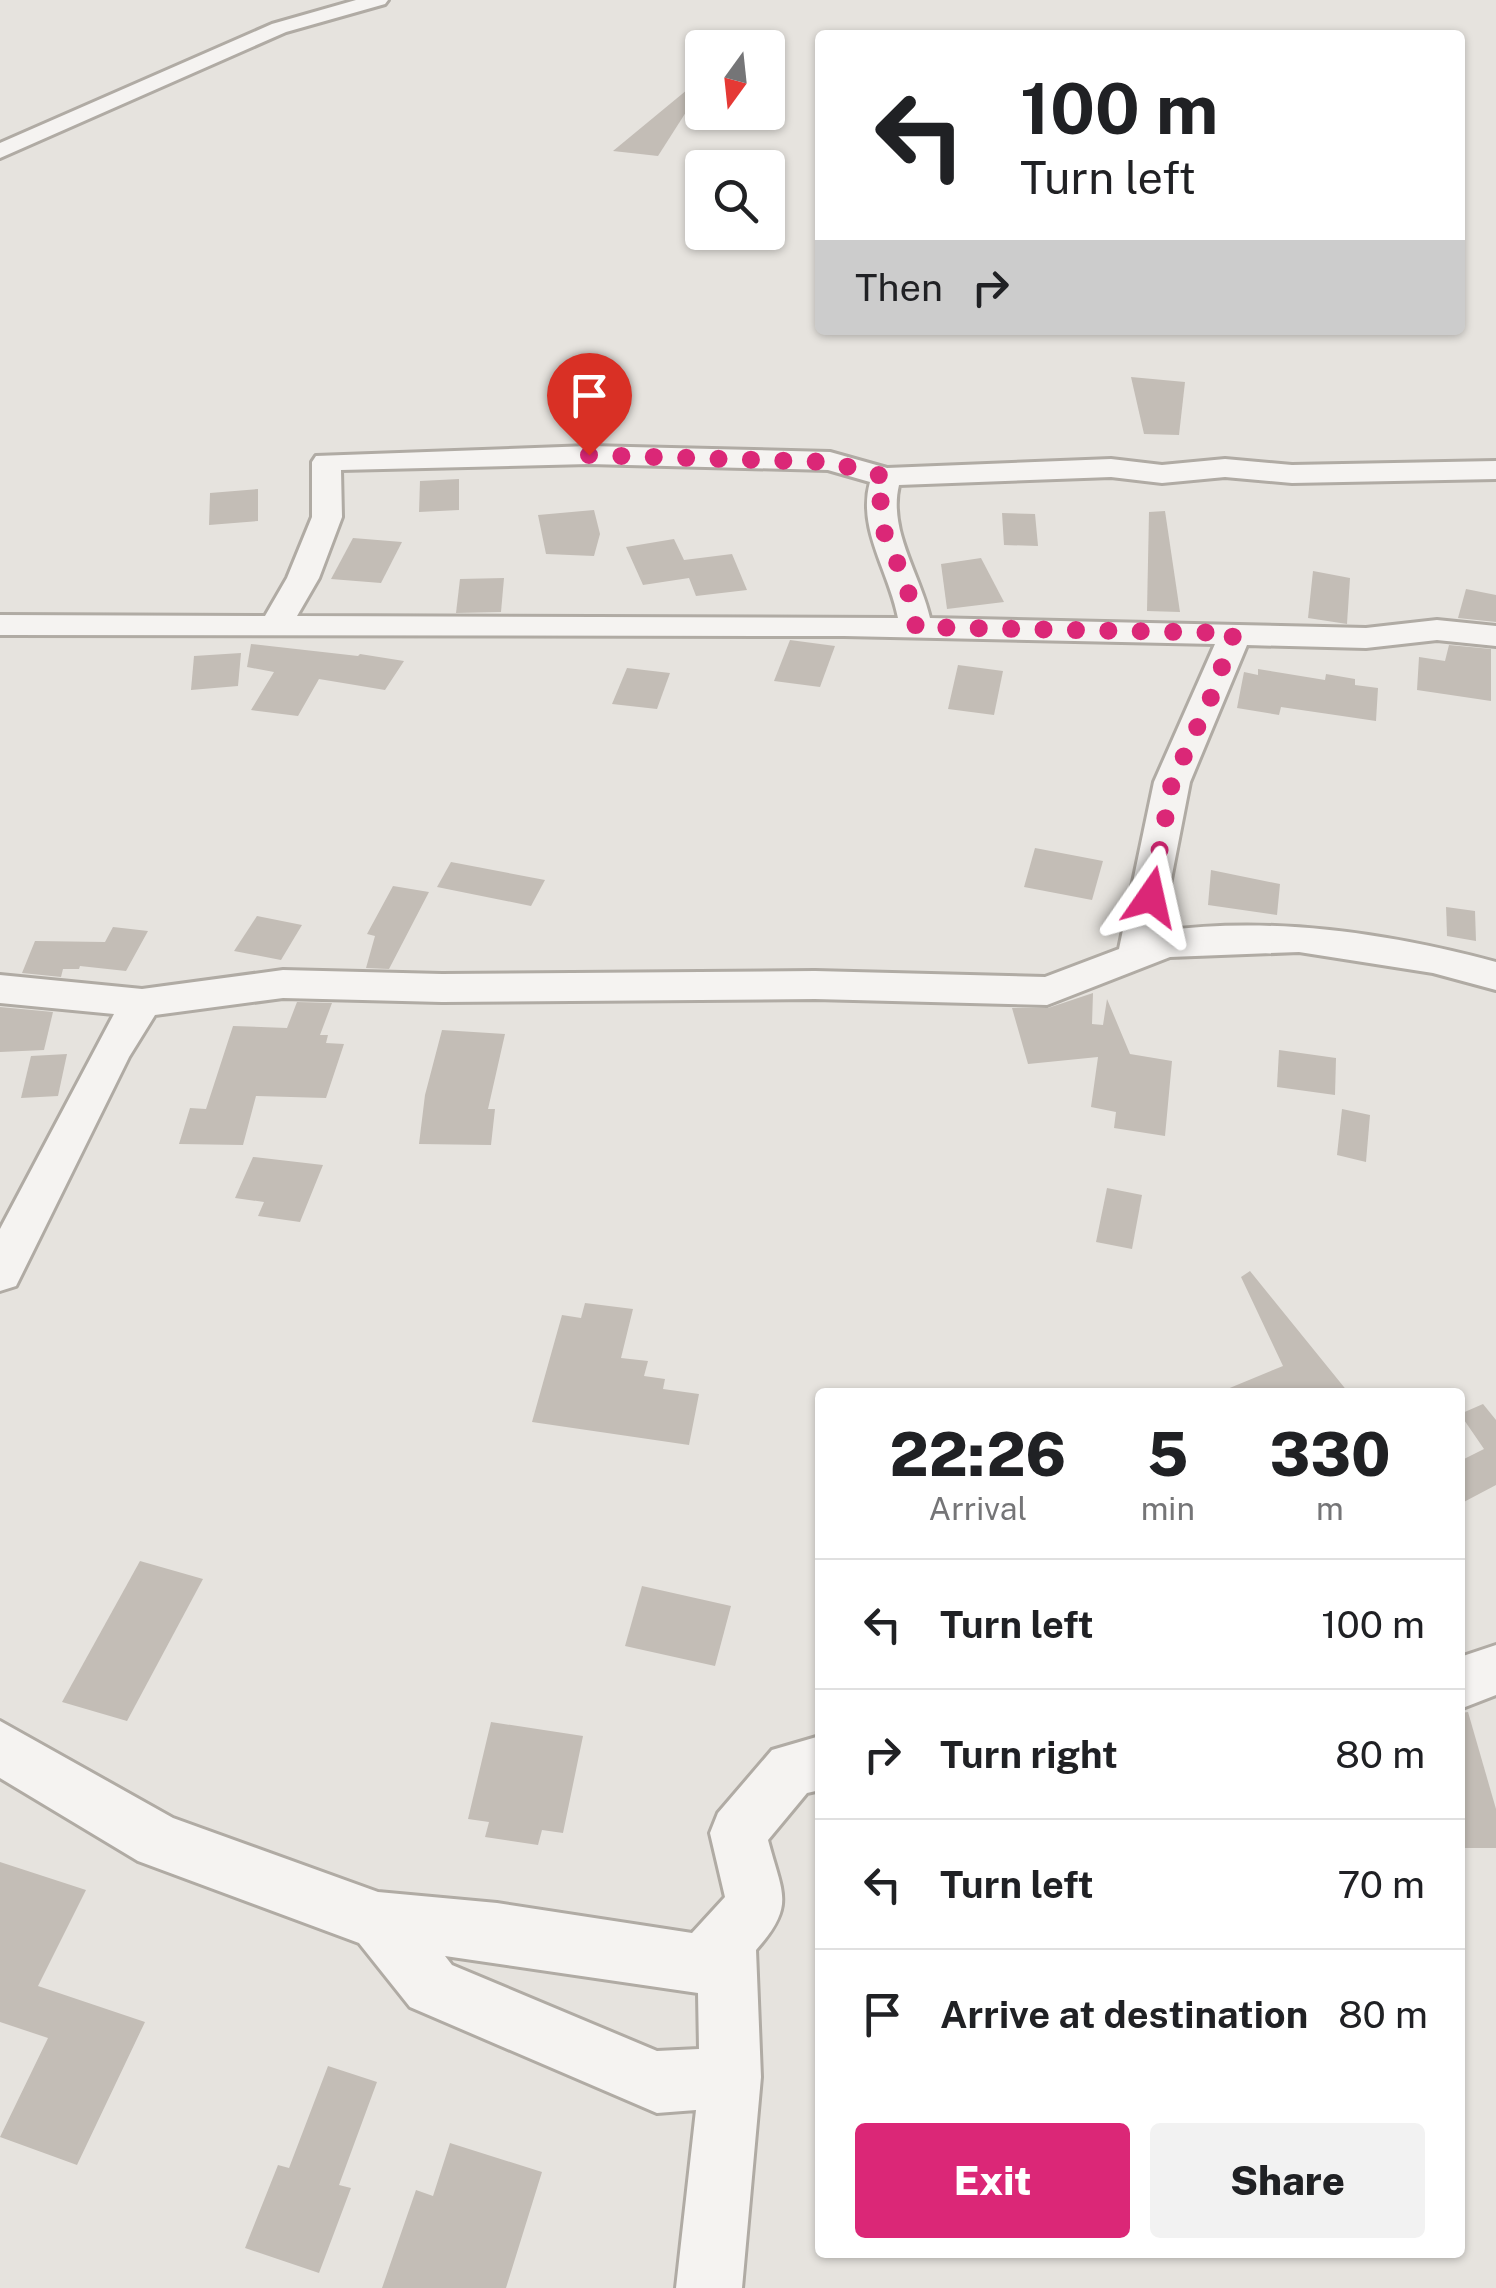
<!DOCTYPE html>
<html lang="en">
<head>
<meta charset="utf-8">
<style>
	:root { --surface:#fff; --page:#f2f2f2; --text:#202124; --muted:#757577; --line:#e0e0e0; --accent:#db2777 }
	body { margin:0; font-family:"Public Sans",sans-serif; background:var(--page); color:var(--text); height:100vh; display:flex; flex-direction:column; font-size:38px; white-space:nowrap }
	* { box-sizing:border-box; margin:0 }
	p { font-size:32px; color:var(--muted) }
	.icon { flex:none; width:55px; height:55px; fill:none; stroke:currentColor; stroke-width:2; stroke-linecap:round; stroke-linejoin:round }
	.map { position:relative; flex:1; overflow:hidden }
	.panel { position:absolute; left:815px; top:1388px; width:650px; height:870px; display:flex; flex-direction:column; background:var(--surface); border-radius:10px; box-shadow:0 2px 8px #0004 }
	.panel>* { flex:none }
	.guide { position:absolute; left:815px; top:30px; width:650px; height:305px; border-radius:10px; box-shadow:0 2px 8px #0004; background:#fff; color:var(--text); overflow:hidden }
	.needle { width:65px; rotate:195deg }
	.controls { position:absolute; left:685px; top:30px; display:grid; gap:20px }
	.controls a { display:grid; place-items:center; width:100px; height:100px; border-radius:10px; background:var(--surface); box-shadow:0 2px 8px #0004; font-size:50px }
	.pin { position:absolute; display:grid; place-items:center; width:85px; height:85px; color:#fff; margin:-102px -42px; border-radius:50% 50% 50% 0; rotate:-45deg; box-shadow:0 0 10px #0007 }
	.pin .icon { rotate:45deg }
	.me { position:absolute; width:110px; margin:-55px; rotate:11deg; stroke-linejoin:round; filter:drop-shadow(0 0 8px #0008) }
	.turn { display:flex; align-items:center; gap:35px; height:210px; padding:0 40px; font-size:45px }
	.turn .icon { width:130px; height:130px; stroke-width:2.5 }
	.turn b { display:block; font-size:70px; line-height:85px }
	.then { display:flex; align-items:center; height:95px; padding:0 40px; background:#0003; gap:20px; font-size:38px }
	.eta { display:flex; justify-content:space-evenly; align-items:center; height:170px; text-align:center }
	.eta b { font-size:60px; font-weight:800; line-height:70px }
	.button { display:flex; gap:20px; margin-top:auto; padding:20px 40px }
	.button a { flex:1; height:115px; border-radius:10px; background:var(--accent); color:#fff; font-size:40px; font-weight:800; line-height:115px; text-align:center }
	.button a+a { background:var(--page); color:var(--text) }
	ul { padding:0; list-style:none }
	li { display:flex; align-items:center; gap:30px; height:130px; padding:0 40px; border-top:2px solid var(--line) }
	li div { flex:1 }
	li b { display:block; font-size:38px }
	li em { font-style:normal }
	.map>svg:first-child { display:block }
	.building { fill:#c3bdb6 }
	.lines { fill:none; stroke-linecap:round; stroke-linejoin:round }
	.street-casing { stroke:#b0aba4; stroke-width:6 }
	.street { fill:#f5f3f1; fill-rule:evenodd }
	.route { stroke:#db2777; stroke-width:18; stroke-dasharray:0 32.4 }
</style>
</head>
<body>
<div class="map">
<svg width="1496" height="2288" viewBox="0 0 1496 2288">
	<rect width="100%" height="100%" fill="#e6e3de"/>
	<g class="building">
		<path d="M699,80L702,87L658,156L613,151Z"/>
		<path d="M1131,377L1185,382L1179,435L1144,434Z"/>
		<path d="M459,479V510L419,512L420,481Z"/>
		<path d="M258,489V521L209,525L210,493Z"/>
		<path d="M594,510L600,534L594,556L546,554L538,515Z"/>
		<path d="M1165,511L1180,612L1147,611L1149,512Z"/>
		<path d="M1002,513L1035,514L1038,546L1004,545Z"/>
		<path d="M353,538L402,542L381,583L331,579Z"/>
		<path d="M674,539L684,560L732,554L747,590L696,596L689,578L643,585L626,547Z"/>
		<path d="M981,558L1004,602L947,609L941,564Z"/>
		<path d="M1313,571L1350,578L1347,624L1308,618Z"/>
		<path d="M504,578L501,612L456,613L460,579Z"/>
		<path d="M1466,589L1496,595V622L1458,618Z"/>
		<path d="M790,640L835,646L820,687L774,681Z"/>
		<path d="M251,644L358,656L360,654L404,661L385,690L319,679L298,716L251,710L274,672L247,667Z"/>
		<path d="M1449,645L1491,649V701L1417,690L1419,657L1445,661Z"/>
		<path d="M241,653L238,686L191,690L194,656Z"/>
		<path d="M958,665L1003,671L994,715L948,709Z"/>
		<path d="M627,668L670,673L657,709L612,704Z"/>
		<path d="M1258,669L1325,680L1326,674L1355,679V685L1378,688L1376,721L1281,707L1279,715L1237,708L1244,672L1258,675Z"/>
		<path d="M1035,848L1103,861L1092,900L1024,887Z"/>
		<path d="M451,862L545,880L531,906L437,887Z"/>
		<path d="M1211,870L1280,884L1277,915L1208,905Z"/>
		<path d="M393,886L429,892L389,969L366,968L375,936L367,934Z"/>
		<path d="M1446,907L1475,911L1476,941L1447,936Z"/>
		<path d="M257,916L302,925L281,960L234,951Z"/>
		<path d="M113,927L148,931L126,971L80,966L79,969H63L61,977L22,973L35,941L105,942Z"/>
		<path d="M1093,993L1092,1024L1103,1025L1107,999L1130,1054L1172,1061L1165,1136L1114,1128L1116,1112L1091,1107L1098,1057L1028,1064L1012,1008H1048Z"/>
		<path d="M297,1002L332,1003L320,1035H328L326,1043L344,1044L326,1098L256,1096L243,1145L179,1144L190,1108L206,1109L233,1026L287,1028Z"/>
		<path d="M0,1007L53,1012L44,1050L0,1052Z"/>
		<path d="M442,1030L505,1034L488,1109H495L491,1145L419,1144L425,1095Z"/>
		<path d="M1279,1050L1336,1058L1335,1095L1277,1087Z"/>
		<path d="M67,1054L58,1096L21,1098L31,1056Z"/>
		<path d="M1342,1109L1370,1115L1366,1162L1337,1155Z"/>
		<path d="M253,1157L323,1165L300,1222L258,1216L264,1202L235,1198Z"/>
		<path d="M1107,1188L1142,1195L1132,1249L1096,1242Z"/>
		<path d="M1250,1271L1348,1392H1220L1283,1366L1241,1277Z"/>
		<path d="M585,1303L633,1309L621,1358L648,1361L644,1376L665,1379L663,1389L699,1394L689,1445L532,1422L562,1315L581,1318Z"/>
		<path d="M1483,1404L1496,1420V1485L1460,1504V1461L1484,1449L1460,1414Z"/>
		<path d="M140,1561L203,1579L127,1721L62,1702Z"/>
		<path d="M642,1586L731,1606L715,1666L625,1646Z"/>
		<path d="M1468,1712L1496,1809V1848H1460V1713Z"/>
		<path d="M491,1722L583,1736L563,1833L542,1830L538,1845L485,1837L489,1822L468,1819Z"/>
		<path d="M0,1862L86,1890L38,1986L145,2022L77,2165L0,2137L48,2038L0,2022Z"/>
		<path d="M328,2066L377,2082L339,2185L351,2188L319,2273L245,2248L278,2165L289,2168Z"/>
		<path d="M450,2143L542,2172L506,2288H382L416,2190L433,2196Z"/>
	</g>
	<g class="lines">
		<defs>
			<g id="street">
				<path d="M356,0H388L385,4L286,32L0,158V143L272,24Z"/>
				<path d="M589,446L830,452L887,468L1111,459L1162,465L1225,459L1292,465L1496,461V479L1292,483L1225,477L1162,483L1111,477L899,485C888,531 920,574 930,618L1366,628L1437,620L1496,626V646L1437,640L1366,648L1247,645L1190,782L1161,931C1273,916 1387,933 1496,962V990L1433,973L1299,952L1170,957L1047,1005L815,999L442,1002L283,998L155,1015L129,1057L16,1286L0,1291V1229L114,1014L0,1003V975L142,989L283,970L442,974L815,971L1045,977L1119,949L1154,782L1215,644L844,636L0,635V615L265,616L287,578L312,517V462L316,456ZM589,464L828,470L870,482C857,529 889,571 898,618L297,616L319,578L342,517L341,470Z"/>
				<path d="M1496,1645V1695L1460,1709V1657Z"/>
				<path d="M0,1721L173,1818L378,1892L497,1903L692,1933L725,1897L710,1833L718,1813L772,1750L820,1736V1790L807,1793L768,1840C782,1894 796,1905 756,1950L761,2077L742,2288H676L696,2110L657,2113L410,2007L359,1943L138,1861L0,1778ZM445,1956L698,1993L699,2049L657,2051L452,1965Z"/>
			</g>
		</defs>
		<use href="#street" class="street-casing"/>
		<use href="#street" class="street"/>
	</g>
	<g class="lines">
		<path class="route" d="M589,455L830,462L886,477C872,520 886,535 902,574C909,590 912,610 916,627L1234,633L1212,695L1172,782L1151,897"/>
	</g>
</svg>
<div class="controls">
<a><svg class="needle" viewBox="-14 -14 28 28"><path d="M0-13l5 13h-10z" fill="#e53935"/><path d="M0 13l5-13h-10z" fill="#757577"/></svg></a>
<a><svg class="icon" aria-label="search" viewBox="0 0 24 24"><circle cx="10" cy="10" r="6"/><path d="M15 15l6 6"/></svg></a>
</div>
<div class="pin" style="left:589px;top:455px;background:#d93025"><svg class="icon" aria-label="arrive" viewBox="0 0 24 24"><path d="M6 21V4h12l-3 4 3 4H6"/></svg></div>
<svg class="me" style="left:1151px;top:897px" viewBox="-20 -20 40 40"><path d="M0-17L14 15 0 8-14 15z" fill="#db2777" stroke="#fff" stroke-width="4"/></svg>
<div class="guide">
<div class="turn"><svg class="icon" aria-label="left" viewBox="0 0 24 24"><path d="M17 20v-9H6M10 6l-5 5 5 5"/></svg><div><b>100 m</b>Turn left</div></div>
<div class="then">Then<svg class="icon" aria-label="right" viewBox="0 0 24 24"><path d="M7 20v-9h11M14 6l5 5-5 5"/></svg></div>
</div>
<section class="panel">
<div class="eta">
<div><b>22:26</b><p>Arrival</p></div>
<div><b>5</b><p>min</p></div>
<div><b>330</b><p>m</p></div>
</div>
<ul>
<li><svg class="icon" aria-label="left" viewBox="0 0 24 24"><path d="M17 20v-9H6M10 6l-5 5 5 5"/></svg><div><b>Turn left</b></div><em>100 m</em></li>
<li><svg class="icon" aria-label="right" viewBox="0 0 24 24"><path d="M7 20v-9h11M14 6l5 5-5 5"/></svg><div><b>Turn right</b></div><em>80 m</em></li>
<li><svg class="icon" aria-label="left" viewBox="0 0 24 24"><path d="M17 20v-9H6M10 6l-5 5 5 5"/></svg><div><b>Turn left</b></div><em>70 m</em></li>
<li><svg class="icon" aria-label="arrive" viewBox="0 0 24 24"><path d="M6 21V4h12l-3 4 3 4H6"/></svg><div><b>Arrive at destination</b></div><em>80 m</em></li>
</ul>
<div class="button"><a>Exit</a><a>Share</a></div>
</section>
</div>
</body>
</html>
